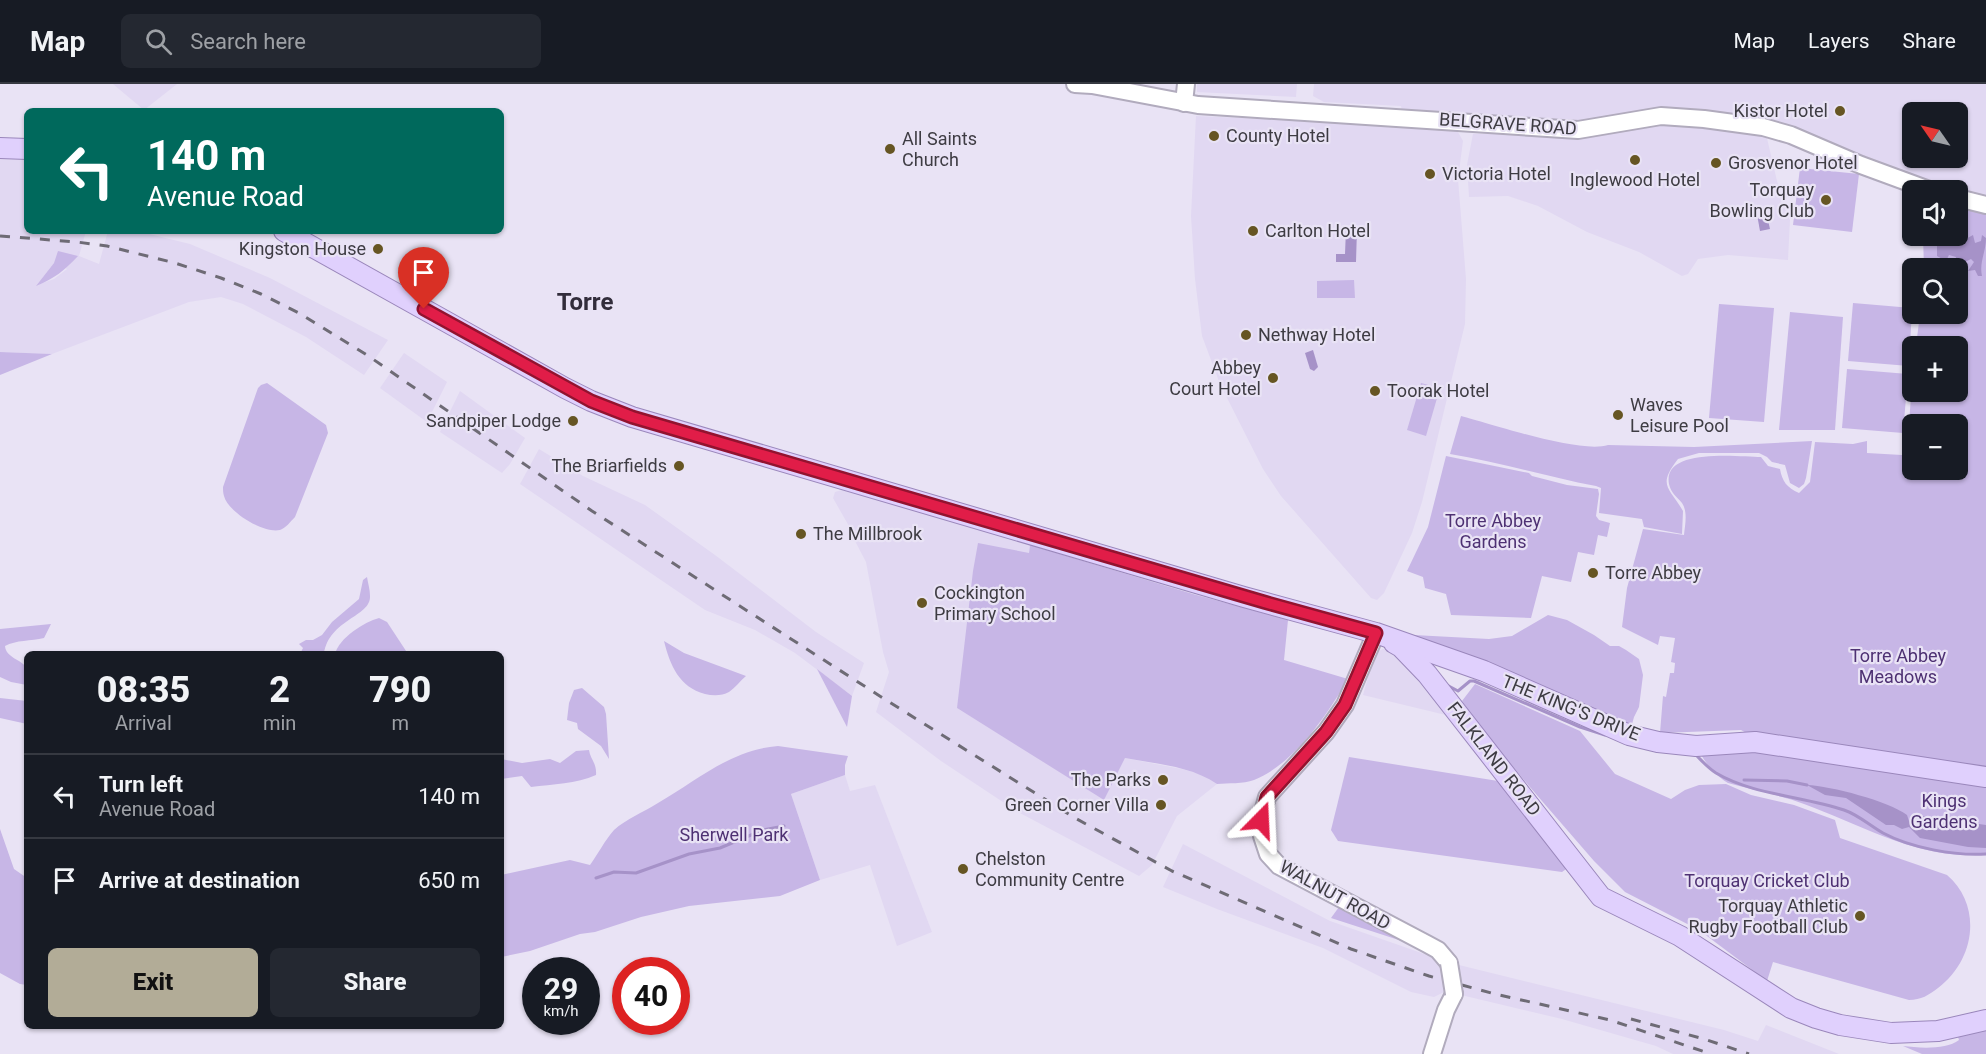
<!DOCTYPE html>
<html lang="en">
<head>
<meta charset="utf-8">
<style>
	:root { --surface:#171b24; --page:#242831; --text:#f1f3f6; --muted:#9ea1a6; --line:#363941; --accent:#b2ac97 }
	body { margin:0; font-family:Roboto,sans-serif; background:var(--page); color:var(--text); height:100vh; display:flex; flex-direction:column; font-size:22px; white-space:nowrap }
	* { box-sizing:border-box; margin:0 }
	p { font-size:20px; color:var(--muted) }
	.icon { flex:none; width:33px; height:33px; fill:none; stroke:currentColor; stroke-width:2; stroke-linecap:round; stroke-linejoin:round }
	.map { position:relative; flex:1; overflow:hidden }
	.sheet { position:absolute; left:24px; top:567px; width:480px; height:378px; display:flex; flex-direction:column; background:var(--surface); border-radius:9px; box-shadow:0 2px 4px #0004 }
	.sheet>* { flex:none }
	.hud { position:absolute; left:24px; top:24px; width:480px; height:126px; border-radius:9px; box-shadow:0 2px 4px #0004; background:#00695c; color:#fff; overflow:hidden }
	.needle { width:39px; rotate:304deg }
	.tools { position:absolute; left:1902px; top:18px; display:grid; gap:12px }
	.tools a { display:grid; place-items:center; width:66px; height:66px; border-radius:9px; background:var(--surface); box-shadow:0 2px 4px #0004; font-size:30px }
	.speed { position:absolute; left:522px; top:873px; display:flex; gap:12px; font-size:30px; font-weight:700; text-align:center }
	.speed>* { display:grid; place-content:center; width:78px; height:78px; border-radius:50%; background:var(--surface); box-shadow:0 2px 4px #0004; line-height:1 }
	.speed small { font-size:15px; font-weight:400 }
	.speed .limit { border:9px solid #d22; background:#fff; color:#111 }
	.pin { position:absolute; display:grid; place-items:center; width:51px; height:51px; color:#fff; margin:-62px -26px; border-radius:50% 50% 50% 0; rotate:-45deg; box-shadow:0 0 6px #0007 }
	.pin .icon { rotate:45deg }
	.me { position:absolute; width:66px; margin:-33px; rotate:21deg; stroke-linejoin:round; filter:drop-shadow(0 0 4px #0008) }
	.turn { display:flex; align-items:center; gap:21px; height:126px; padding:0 24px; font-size:27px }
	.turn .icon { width:78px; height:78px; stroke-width:2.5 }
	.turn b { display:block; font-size:42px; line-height:51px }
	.eta { display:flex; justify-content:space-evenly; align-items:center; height:102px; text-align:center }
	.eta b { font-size:36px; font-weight:800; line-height:42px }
	.button { display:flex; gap:12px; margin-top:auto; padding:12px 24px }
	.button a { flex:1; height:69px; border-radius:9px; background:var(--accent); color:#111; font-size:24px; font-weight:800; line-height:69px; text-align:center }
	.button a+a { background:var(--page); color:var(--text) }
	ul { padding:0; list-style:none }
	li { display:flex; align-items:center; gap:18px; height:84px; padding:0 24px; border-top:2px solid var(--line) }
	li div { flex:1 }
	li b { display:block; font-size:22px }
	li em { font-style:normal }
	header { display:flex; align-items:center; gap:36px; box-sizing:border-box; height:84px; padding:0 30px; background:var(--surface); border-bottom:2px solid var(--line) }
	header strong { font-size:28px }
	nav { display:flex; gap:33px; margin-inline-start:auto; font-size:21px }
	.search { width:420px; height:54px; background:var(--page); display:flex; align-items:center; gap:15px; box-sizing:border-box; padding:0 21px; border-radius:9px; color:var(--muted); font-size:22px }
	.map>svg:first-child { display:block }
	.built { fill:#e1d8f2; fill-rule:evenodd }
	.green { fill:#c7b6e6; fill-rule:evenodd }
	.water { fill:#a692c8 }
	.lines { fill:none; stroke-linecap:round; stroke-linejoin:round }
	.stream { stroke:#a692c8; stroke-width:3 }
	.secondary-casing { stroke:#b1abbd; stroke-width:20 }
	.primary-casing { stroke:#9a87bb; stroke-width:22 }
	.secondary { stroke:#fff; stroke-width:16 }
	.primary { stroke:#e0d0fd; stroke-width:20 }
	.rail { stroke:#6e6b75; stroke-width:3; stroke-dasharray:10 10; stroke-linecap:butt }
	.secondary-bridge-casing { stroke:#b1abbd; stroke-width:20; stroke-linecap:butt }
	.secondary-bridge { stroke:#fff; stroke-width:16 }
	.route-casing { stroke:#92132f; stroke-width:15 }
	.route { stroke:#e11d48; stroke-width:10 }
	.poi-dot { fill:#665523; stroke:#e9e3f5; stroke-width:2 }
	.labels { text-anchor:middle; stroke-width:4.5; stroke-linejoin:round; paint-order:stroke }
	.poi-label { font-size:18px; fill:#3e3c43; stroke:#e9e3f5; text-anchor:start }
	.street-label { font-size:18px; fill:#3e3c43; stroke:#e9e3f5 }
	.park-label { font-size:18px; fill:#4e3173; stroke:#e9e3f5 }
	.district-label { font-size:24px; font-weight:bold; fill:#322d3b; stroke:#e9e3f5 }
</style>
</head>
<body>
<header>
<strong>Map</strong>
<div class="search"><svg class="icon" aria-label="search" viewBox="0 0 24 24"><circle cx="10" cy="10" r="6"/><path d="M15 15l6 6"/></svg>Search here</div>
<nav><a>Map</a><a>Layers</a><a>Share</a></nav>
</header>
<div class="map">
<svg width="1986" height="970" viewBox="0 0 1986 970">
	<rect width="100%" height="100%" fill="#e9e3f5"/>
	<g class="built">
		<path d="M113,0H177L144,26Z"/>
		<path d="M1197,0H1297L1296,13L1197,8Z"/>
		<path d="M1314,0H1986V113L1954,106L1912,94L1776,41L1724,29L1682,27L1591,40L1402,27L1401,22L1324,18L1313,12ZM1912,28H1958V74H1912Z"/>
		<path d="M1196,32L1451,43L1458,48L1463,57L1458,95L1466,195L1465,240L1422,418L1412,449L1384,509L1377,516L1371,514L1281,412L1263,385L1220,300L1202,252L1195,195L1191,132Z"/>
		<path d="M1682,38L1766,50L1777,97L1790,136L1788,176L1728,171L1698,175L1688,190L1682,192L1639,168L1587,148L1538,122L1508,112L1469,113L1467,81L1473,50H1536Z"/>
		<path d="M0,72L27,75V147H86L79,172L99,180L108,147H137L190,160L270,194L388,256L364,291L306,253L243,220L221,213L189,218L52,270L0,268ZM54,179L67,185L54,195L37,201Z"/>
		<path d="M404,269L447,298L427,338L380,304Z"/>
		<path d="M460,307L525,354L510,380L502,389L440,348Z"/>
		<path d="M539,365L583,392L645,421L715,471L816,548L864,579L852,612L795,569L755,546L705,526L520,400Z"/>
		<path d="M842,406L907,423L1030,461L1029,469L957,624L1104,715L1125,674L1182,685L1204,691L1217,700L1177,732L1152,781L1139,792L1018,728L941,677L876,628L889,588L883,568L866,478L855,457L854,451L833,414L835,408Z"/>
		<path d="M1383,565L1390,566L1403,577L1454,633L1363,611L1375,569Z"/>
		<path d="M845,691L850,707L875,701L932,848L897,862L870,781L820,796L791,710Z"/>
		<path d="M1183,760L1330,837L1430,872L1442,882L1458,887L1459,881L1724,946L1758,957L1766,941L1839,970H1673L1656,962L1562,935L1461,911L1444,908L1434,913L1411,908L1323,864L1217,825L1163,803Z"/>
	</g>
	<g class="green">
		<path d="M1800,84L1859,90L1852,148L1793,141Z"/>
		<path d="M1958,114L1986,121V686L1750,651L1741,646L1660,649L1663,612L1666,613L1670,589H1674L1675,579L1671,578L1675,554L1660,552L1658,561L1622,543L1627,504L1643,445L1684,451C1685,441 1688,428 1682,419C1677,413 1671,409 1669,400C1662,363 1740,373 1761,373L1768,382L1780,385C1782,397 1787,404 1799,409L1810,398L1815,358L1853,360L1867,357V369L1902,371L1903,354H1908L1912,298V308H1958V262H1916L1920,230H1958V184H1924L1923,152H1958ZM1912,340H1958V386H1912Z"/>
		<path d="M58,167L78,172C65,186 54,195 36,202L54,179Z"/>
		<path d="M1354,196L1355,214H1317V197Z"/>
		<path d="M1853,219L1912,224L1909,282L1848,277Z"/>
		<path d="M1719,220L1774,224L1764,338L1709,334Z"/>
		<path d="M1790,228L1843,233L1835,346H1779Z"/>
		<path d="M0,268L52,270L0,291Z"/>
		<path d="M1847,285L1908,290L1903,349L1842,344Z"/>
		<path d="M267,299L326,341L328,349L295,433C290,438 286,444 280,446C264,450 228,428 224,412C223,409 223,406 223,403L258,304L261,301Z"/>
		<path d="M1421,299L1440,304L1426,352L1407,346Z"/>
		<path d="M1461,332C1492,340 1580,370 1608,361L1694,363L1812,357L1806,394L1804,400L1799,404L1790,399L1785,381L1772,378L1767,373L1759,369H1699L1678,375C1657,402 1669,403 1683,427L1682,450L1644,443L1642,435L1599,429L1601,404L1596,402C1547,393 1500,378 1450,370Z"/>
		<path d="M1446,372L1529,389L1532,392L1567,401L1598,405L1599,410L1596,432L1599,436L1610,439L1607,453L1598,451L1594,471L1578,468L1571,498L1542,492L1531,534L1451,531L1446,510L1425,504L1423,493L1407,487L1428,443Z"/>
		<path d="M978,459L1029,469L1030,461L1193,510L1288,536L1284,576L1348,595C1327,631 1294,680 1254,696C1243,700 1228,699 1217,700C1191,682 1156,680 1125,674L1104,716L957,624L973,487Z"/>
		<path d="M367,493C368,499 370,506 370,512C371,533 329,535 324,570H300L303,564L299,560L306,556H313L322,551L332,538L359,515L363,496Z"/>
		<path d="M1548,531L1567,536L1594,551L1610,562H1619L1626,566L1639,575L1643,591L1639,623L1634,633L1629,651L1376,549L1489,555L1512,552Z"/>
		<path d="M379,534L387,538L408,570H335C339,554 364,538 379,534Z"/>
		<path d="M51,540L44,554C31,557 16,556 5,562C6,574 21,575 27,584V601L11,598L0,593V545Z"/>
		<path d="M664,557L684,569L746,592C740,597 735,604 729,608C722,612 713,612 705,610C679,603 670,581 664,557Z"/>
		<path d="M817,585L852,612L847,643Z"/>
		<path d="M1475,600L1580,647L1615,690L1671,715L1685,706L1699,701L1726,700L1751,711L1794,721L1835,736L1840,754L1947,791C1983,822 1975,876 1938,904C1929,911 1921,916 1909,916L1773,878L1767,897L1699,846L1625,808L1594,777L1529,702L1493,659L1462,617Z"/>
		<path d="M582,604L604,623L606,630L609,675L601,662L578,645L577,639L567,636L569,619L574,606Z"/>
		<path d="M0,614L27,617V640L0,634Z"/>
		<path d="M1739,658L1986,693V770C1923,778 1862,741 1804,720C1780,711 1754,706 1728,699C1712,689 1705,678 1696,662Z"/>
		<path d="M778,662L848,672L845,681V691L791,710L820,796L780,812L689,822L641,833L595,848L580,850L530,867L501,873V791L570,776L590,781C598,770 605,756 614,746C626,735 644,728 658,719C698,696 730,666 778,662Z"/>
		<path d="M589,666C590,675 597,679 596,691C576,700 553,700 531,703L522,692L501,695V675L522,679L550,675L560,679L576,667Z"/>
		<path d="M1349,673L1498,697L1569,783L1562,788L1338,757L1331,746Z"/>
		<path d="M0,745L14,785L27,794V901L20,900L0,889Z"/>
		<path d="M1339,823L1393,850L1405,858L1331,834Z"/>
		<path d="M1986,945V970H1922L1903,962C1919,964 1946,966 1959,956L1958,953Z"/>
	</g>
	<g class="water">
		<path d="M1765,123L1770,145L1760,147L1756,125Z"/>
		<path d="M1346,145H1357L1356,178H1336V170H1345Z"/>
		<path d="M1973,151L1975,159L1981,157L1982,151L1986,154C1986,168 1979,178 1982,192H1978L1975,186L1968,187L1974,178L1971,175L1963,179H1955L1956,173L1949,171L1946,177L1937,172V159L1940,152C1950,151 1954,152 1964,156Z"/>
		<path d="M1313,266L1318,283L1314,287L1310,285L1305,269Z"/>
		<path d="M1807,701C1831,702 1888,717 1907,731L1909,737L1911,739L1915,734L1922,732L1986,741V764L1968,763L1920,754L1909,743L1902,745L1894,741H1886L1846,714L1825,711Z"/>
	</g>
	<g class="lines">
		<g class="stream">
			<path d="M1445,600L1458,607L1470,597H1474L1580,643L1605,651"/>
			<path d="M1696,671C1702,677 1708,684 1716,689C1753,711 1803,712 1844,726C1859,731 1870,742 1883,749C1911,764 1955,772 1986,770"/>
			<path d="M1744,696L1787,697L1807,701"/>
			<path d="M596,794L614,788L636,789L689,770L720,764L763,746L784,742"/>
		</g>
		<defs>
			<g id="secondary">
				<path d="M1075,0L1092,1L1198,21L1578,46L1661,32L1704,35L1763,43L1791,51L1861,81L1929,106"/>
				<path d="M1184,19L1186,0"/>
				<path d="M1958,114L1986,121"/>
				<path d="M1376,549L1345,621L1326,648L1267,713L1261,736L1262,752L1268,770L1279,782L1427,860L1438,866L1449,879"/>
				<path d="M1432,970L1446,926L1454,910"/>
			</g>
			<g id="primary">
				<path d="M0,64L27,65"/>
				<path d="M284,147L565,304L591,317L632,333L1244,513L1376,549L1484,587L1629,651L1658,658L1696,662L1755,658L1986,693"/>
				<path d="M1394,559L1401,563L1427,590L1601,813L1680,852L1791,924L1816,934L1840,941L1891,949L1938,947L1986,936"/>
			</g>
		</defs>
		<use href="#secondary" class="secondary-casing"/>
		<use href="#primary" class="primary-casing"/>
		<use href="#secondary" class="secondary"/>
		<use href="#primary" class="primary"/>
		<g class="rail">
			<path d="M0,152L77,158L107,162L175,179L221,194L261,210L299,229L367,271L592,427L886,616L1075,734L1172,787L1351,865L1429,892L1495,910L1610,936L1711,970"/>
			<path d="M1631,935L1704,955L1749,970"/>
		</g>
		<defs>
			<path id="secondary-bridge" d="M1449,879L1454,910"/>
		</defs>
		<use href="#secondary-bridge" class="secondary-bridge-casing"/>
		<use href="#secondary-bridge" class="secondary-bridge"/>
	</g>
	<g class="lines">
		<defs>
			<path id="route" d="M424,225L591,317L632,333L1264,518L1376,549L1345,621L1326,648L1267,713L1261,736"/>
		</defs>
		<use href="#route" class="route-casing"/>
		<use href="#route" class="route"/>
	</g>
	<g class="poi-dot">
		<circle cx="1840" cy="27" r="6"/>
		<circle cx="1214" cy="52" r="6"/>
		<circle cx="890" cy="65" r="6"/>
		<circle cx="1635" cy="76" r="6"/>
		<circle cx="1716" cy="79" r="6"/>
		<circle cx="1430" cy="90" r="6"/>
		<circle cx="1826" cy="116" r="6"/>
		<circle cx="1253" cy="147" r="6"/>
		<circle cx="378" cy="165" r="6"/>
		<circle cx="1246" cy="251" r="6"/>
		<circle cx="1273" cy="294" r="6"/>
		<circle cx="1375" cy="307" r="6"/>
		<circle cx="1618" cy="331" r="6"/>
		<circle cx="573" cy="337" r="6"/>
		<circle cx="679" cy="382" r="6"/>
		<circle cx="801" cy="450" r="6"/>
		<circle cx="1593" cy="489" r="6"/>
		<circle cx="922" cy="519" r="6"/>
		<circle cx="1163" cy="696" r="6"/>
		<circle cx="1161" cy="721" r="6"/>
		<circle cx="963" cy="785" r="6"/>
		<circle cx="1860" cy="832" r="6"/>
	</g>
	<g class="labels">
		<g class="poi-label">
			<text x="1828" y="33" text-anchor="end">Kistor Hotel</text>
			<text x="1226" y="58">County Hotel</text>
			<text x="902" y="61">All Saints<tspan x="902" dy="21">Church</tspan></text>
			<text x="1728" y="85">Grosvenor Hotel</text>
			<text x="1442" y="96">Victoria Hotel</text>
			<text x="1635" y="102" text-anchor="middle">Inglewood Hotel</text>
			<text x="1814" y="112" text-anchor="end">Torquay<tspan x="1814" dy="21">Bowling Club</tspan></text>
			<text x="1265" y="153">Carlton Hotel</text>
			<text x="366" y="171" text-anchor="end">Kingston House</text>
			<text x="1258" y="257">Nethway Hotel</text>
			<text x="1261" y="290" text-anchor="end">Abbey<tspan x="1261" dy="21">Court Hotel</tspan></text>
			<text x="1387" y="313">Toorak Hotel</text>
			<text x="1630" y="327">Waves<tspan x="1630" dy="21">Leisure Pool</tspan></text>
			<text x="561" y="343" text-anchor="end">Sandpiper Lodge</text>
			<text x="667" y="388" text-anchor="end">The Briarfields</text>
			<text x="813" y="456">The Millbrook</text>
			<text x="1605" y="495">Torre Abbey</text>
			<text x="934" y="515">Cockington<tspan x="934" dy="21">Primary School</tspan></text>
			<text x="1151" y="702" text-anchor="end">The Parks</text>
			<text x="1149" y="727" text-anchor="end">Green Corner Villa</text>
			<text x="975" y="781">Chelston<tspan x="975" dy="21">Community Centre</tspan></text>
			<text x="1848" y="828" text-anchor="end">Torquay Athletic<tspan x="1848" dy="21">Rugby Football Club</tspan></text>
		</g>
		<g class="street-label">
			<text transform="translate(1508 40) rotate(4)" y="6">BELGRAVE ROAD</text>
			<text transform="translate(1571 624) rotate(22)" y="6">THE KING'S DRIVE</text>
			<text transform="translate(1494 675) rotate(52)" y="6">FALKLAND ROAD</text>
			<text transform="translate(1335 811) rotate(29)" y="6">WALNUT ROAD</text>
		</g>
		<g class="park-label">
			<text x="1493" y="443">Torre Abbey<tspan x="1493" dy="21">Gardens</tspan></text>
			<text x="1898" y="578">Torre Abbey<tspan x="1898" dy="21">Meadows</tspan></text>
			<text x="1944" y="723">Kings<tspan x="1944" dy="21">Gardens</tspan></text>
			<text x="734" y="757">Sherwell Park</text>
			<text x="1767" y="803">Torquay Cricket Club</text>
		</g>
		<g class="district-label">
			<text x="585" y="226">Torre</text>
		</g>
	</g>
</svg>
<div class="tools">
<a><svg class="needle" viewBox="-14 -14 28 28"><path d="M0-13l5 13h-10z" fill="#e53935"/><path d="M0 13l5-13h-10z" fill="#9ea1a6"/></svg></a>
<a><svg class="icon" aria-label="sound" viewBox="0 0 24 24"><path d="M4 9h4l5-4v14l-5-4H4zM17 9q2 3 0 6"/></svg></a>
<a><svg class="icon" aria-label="search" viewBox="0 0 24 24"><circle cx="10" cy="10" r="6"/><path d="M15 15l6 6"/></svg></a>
<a>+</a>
<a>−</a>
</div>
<div class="speed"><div>29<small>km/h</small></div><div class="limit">40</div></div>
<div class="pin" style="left:424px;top:225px;background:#d93025"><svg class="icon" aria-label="arrive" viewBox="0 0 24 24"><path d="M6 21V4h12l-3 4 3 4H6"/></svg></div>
<svg class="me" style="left:1261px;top:736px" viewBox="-20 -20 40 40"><path d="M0-17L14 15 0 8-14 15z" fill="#e11d48" stroke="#fff" stroke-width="4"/></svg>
<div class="hud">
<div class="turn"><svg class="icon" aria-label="left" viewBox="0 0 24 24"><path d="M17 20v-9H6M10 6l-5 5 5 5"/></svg><div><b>140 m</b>Avenue Road</div></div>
</div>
<section class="sheet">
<div class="eta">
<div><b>08:35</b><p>Arrival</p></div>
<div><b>2</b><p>min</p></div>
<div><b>790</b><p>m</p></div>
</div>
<ul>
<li><svg class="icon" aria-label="left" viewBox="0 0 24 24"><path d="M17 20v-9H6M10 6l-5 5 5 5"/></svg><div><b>Turn left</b><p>Avenue Road</p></div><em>140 m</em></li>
<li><svg class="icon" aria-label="arrive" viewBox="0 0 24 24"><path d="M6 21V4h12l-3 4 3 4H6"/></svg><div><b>Arrive at destination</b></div><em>650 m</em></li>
</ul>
<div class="button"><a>Exit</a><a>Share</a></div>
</section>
</div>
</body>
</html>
